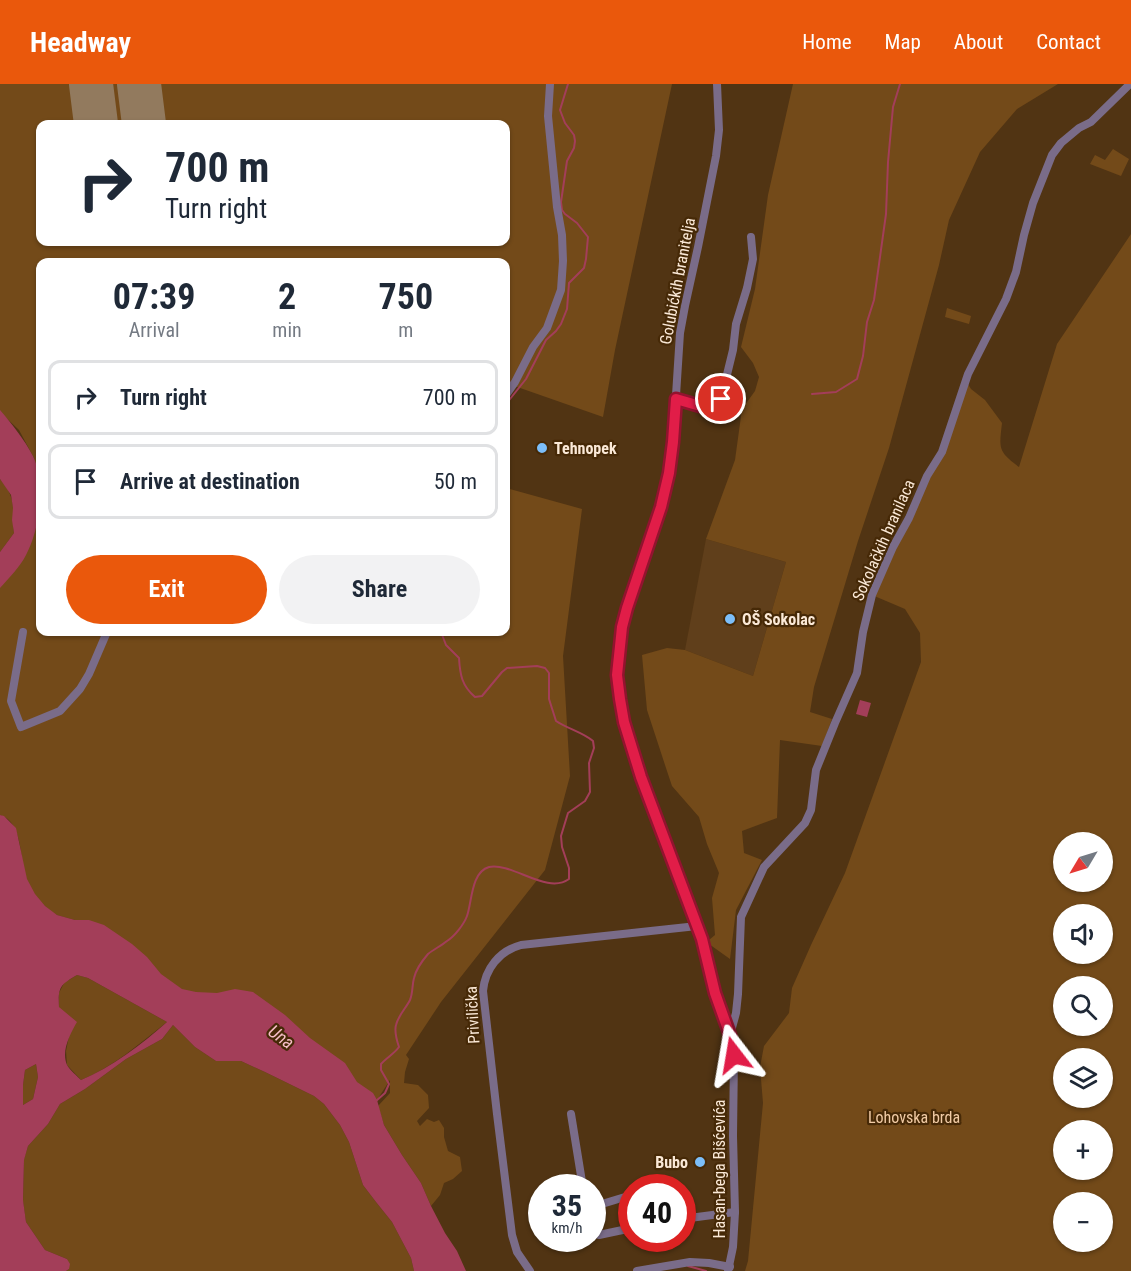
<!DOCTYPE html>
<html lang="en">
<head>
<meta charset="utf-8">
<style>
	:root { --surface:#fff; --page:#f2f2f3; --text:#1f2937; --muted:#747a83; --line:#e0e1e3; --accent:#ea580c }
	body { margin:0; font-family:"Roboto Condensed",sans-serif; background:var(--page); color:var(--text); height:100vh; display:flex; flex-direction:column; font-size:22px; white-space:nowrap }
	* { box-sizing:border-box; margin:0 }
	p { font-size:20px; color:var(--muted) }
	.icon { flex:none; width:33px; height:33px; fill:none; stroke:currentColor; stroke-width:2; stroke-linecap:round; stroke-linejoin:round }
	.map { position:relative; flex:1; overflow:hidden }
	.details { position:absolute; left:36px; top:174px; width:474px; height:378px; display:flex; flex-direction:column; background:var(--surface); border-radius:12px; box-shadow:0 2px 4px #0004 }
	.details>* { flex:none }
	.hud { position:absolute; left:36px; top:36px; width:474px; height:126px; border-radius:12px; box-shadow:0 2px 4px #0004; background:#fff; color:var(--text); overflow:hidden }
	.needle { width:39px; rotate:232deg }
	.tools { position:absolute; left:1053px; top:748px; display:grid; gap:12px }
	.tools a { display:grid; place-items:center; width:60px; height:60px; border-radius:50%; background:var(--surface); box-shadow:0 2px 4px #0004; font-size:30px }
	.speed { position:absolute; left:528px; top:1090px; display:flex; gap:12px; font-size:30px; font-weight:700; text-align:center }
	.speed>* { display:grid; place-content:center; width:78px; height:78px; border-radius:50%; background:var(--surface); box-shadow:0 2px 4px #0004; line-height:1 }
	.speed small { font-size:15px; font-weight:400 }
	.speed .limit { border:9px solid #d22; background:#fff; color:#111 }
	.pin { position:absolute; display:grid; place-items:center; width:51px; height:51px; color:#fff; margin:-26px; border:3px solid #fff; border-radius:50%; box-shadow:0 2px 6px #0007 }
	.me { position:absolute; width:66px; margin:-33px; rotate:346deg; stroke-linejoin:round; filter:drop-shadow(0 0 4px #0008) }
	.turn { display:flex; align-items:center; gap:21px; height:126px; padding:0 30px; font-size:27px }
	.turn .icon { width:78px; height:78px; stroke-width:2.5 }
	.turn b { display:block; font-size:42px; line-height:51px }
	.eta { display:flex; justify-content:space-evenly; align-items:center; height:102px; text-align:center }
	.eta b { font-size:36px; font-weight:700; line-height:42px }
	.primary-button { display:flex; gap:12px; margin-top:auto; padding:12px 30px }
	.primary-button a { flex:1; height:69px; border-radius:36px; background:var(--accent); color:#fff; font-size:24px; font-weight:700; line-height:69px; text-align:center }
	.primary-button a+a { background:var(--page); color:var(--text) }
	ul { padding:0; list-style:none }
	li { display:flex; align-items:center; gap:18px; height:75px; margin:0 12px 9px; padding:0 18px; border:3px solid var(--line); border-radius:12px }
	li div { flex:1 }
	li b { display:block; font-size:22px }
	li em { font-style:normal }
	header { display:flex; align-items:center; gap:36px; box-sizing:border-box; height:84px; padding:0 30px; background:var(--accent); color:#fff }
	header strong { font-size:28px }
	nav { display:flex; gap:33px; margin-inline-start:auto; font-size:21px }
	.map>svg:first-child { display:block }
	.built { fill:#603f1b }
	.green { fill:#734a19; fill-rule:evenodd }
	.water { fill:#a33e59; fill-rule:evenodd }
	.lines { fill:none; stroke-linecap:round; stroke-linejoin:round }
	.stream { stroke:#a33e59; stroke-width:2 }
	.runway { stroke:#927a5e; stroke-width:44 }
	.minor { stroke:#7a6c89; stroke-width:8 }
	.route-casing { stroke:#92132f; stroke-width:15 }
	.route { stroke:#e11d48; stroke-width:10 }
	.poi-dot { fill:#7cbef9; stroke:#462907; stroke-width:2 }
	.labels { text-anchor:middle; stroke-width:4.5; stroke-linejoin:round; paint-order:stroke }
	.street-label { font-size:16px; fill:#fbe9d7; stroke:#462907 }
	.poi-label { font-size:16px; font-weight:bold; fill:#fbe9d7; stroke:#462907; text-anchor:start }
	.park-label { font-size:16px; fill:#f1cba5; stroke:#462907 }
	.water-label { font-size:18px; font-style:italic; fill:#f5bcc6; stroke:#462907 }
</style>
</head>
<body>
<header>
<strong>Headway</strong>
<nav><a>Home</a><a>Map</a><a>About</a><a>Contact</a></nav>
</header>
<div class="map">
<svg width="1131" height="1187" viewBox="0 0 1131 1187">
	<rect width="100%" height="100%" fill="#513413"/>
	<path class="built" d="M706,455L786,478L753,592L685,566Z"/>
	<g class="green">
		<path d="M0,0H672L615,266L603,333L506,299V178H40V548H506V404L582,425L563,572L570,692L545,786L441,918L406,971L409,975L405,988L404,999L418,1001L428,1011L429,1024L417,1037L420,1042L427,1035L434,1038L439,1036L444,1044V1053L448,1067L460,1073L462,1087L453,1095L444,1099L440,1111L431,1122L421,1099L402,1071L384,1041L378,1022L390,1009V996L377,1016L279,944L203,919L75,836C69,834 62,833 57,831C44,825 32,809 27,796C19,777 24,738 0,731V503L39,408L34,374L19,346L0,328ZM40,40H506V158H40Z"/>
		<path d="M793,0H1058L1017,25L980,68L949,136L939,181L889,364L858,457L814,603L810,628L832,635L822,662L780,656L777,734L742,747L744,769L762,776L736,826L730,875L709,860V856L715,851L712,814L719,789L707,760L699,733L672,702L666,684L647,626L642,571L667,564L685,566L753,592L786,478L706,455L735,376L742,325L755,307L759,293L753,279L741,263L755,205L768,111Z"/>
		<path d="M1113,65L1129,75L1121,92L1090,80L1095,71L1105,76Z"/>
		<path d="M1131,150V1187H745L748,1177L763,1019L760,983L764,962L789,929L792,904L811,861L845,789L921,578L920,549L905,525L872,511L934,383L966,297L971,305L985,316L1002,339C999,365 998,367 1019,383L1057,260ZM1064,759H1102V798H1064ZM1064,831H1102V870H1064ZM1064,903H1102V942H1064ZM1064,975H1102V1014H1064ZM1064,1047H1102V1086H1064ZM1064,1119H1102V1158H1064Z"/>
		<path d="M947,224L971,232L969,240L945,233Z"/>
		<path d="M0,395C4,400 9,406 11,413C15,424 12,437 14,449L0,468Z"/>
		<path d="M77,891L88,894L167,938C139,960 113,983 81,996L67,981L66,967L69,952L59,923V909L64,899Z"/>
		<path d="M173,941L195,963L216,977H241L265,988L314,1012L324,1020L340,1041L349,1058L363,1101L376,1118L392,1138L411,1174L414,1187H66L69,1185L67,1175L45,1166L26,1138L23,1117L24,1075L28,1062L48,1040L60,1020L85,1005L126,975L162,955Z"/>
		<path d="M36,980L38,993L33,1015L23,1021V1001L25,986Z"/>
	</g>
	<g class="water">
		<path d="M0,326C12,340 24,355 33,372C46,399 40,445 26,471C20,483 9,494 0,504V468L14,449L12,436L13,424L11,411L0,395Z"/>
		<path d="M860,616L871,619L867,633L856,630Z"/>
		<path d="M0,731L4,732L16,744L27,795L35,810L45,822L57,831L75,836H89L104,841L132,860L147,873L161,890L182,905L196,908L217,909L235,905L253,908L285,931L310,954L345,979L357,998L373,1009L377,1016L384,1041L402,1071L421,1099L431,1122L445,1149L457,1167L466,1187H414L411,1174L392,1138L376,1118L363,1101L349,1058L340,1041L324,1020L314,1012L265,988L241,977H216L195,963L173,941L162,955L126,975L85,1005L60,1020L48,1040L28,1062L24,1076L23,1116L26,1138L45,1166L67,1175L70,1180L69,1185L66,1187H0ZM77,891L88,894L167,938C141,961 112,983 81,996C77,992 70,986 67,981C61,967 70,950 77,938L59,923C58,903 60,901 77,891ZM36,980L38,993L33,1015L23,1021V1001L25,986Z"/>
	</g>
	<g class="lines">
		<g class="stream">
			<path d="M812,310L836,308L857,295L863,272L867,238L874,216L886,130L888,78L893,23L900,0"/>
			<path d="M506,320L526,295L546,256L556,247L561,240L567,225L569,199L584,184L586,175L588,153L577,139L565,130L562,126L561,118L567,77L574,64L575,57L574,51L565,39L560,26L568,0"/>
			<path d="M376,1017L385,1009L389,1000L381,986V980C386,974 394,970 399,963C397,957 394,948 396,941C398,932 406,924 410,916C413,909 412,901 414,894C416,885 422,877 428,870C434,865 441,862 447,857C455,852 464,840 467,832C472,818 471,788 489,783C512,778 547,811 569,795V784L562,763L561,752L568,729L585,717L590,708L589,679L594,664L593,657C582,648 568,645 556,637L549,615V589L545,584L537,582L507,584L502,588L482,612L475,613C462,602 460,591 459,574L446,561L441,548"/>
			<path d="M688,1182L706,1187"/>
		</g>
		<g class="runway">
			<path d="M91,0L96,40"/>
			<path d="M139,0L144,40"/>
		</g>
		<g class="minor">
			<path d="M717,0L719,46L716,72L698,163L685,222L680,249L673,358L669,389L661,423L627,524L619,565L617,591L619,615L624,638L641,693L701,855L715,909L730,951L734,971L733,1052L735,1128L733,1163L728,1187"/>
			<path d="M506,311L515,298L533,263L547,244L561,206L563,177L562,151L557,123L548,32L550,0"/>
			<path d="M676,315L707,324L717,322L721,315L733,266L736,240L747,204L753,175L751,153"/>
			<path d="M23,548L11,617L21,643L60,627L80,605L89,590L107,548"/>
			<path d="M730,951L736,929L738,910L741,833L764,783L805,739L811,726L816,686L835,639L857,589L863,548L872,511L893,463L909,434L927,392L942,368L968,290L1006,215L1016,188L1024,151L1033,119L1052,71L1061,59L1079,44L1091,38L1130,0"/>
			<path d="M571,1030L583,1104"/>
			<path d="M592,1123L625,1113"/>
			<path d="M682,1135L735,1128"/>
			<path d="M592,1148L599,1151L632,1144"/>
			<path d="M530,1187L517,1168L512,1151L497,1030L483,907C485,885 499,867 521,861L697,842"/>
			<path d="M637,1187L690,1178L709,1179L730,1183"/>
		</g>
	</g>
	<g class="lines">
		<defs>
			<path id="route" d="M721,315L717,322L707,324L676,315L673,358L669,389L661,423L627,524L622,543L617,591L620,615L624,638L641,693L702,855L715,909L730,951L734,971"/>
		</defs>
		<use href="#route" class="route-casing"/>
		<use href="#route" class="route"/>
	</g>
	<g class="poi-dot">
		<circle cx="542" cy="364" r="6"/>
		<circle cx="730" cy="535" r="6"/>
		<circle cx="700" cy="1078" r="6"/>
	</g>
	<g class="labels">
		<g class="street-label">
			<text transform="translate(677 197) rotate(-79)" y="6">Golubićkih branitelja</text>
			<text transform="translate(883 456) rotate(-66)" y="6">Sokolačkih branilaca</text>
			<text transform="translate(472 931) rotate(-93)" y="6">Privilička</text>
			<text transform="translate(719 1085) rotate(-90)" y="6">Hasan-bega Bišćevića</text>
		</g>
		<g class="poi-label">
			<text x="554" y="370">Tehnopek</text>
			<text x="742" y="541">OŠ Sokolac</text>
			<text x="688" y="1084" text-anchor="end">Bubo</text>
		</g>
		<g class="park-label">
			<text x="914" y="1039">Lohovska brda</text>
		</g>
		<g class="water-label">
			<text transform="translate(281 953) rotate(36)" y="6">Una</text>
		</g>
	</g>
</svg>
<div class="tools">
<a><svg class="needle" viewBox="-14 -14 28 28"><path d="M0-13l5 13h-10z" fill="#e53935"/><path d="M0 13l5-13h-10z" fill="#747a83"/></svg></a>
<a><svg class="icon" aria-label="sound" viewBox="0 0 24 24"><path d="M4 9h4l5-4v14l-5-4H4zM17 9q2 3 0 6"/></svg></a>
<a><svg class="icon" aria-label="search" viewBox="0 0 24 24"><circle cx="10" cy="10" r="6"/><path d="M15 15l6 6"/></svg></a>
<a><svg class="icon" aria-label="layers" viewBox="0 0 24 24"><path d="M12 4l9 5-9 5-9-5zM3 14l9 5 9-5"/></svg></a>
<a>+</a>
<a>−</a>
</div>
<div class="speed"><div>35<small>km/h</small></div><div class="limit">40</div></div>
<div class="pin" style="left:721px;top:315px;background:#d93025"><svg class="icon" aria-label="arrive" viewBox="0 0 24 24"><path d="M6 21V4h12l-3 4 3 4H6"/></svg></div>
<svg class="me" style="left:734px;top:971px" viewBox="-20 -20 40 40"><path d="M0-17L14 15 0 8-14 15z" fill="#e11d48" stroke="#fff" stroke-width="4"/></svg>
<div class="hud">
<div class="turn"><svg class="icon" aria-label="right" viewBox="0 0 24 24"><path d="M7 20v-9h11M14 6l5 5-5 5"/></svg><div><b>700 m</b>Turn right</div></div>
</div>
<section class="details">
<div class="eta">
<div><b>07:39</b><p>Arrival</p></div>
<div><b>2</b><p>min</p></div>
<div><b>750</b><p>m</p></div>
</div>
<ul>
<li><svg class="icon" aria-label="right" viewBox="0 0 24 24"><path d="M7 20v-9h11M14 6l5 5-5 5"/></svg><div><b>Turn right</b></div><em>700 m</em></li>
<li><svg class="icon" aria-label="arrive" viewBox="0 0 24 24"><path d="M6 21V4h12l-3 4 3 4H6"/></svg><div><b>Arrive at destination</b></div><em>50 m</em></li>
</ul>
<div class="primary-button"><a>Exit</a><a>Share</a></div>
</section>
</div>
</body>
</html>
